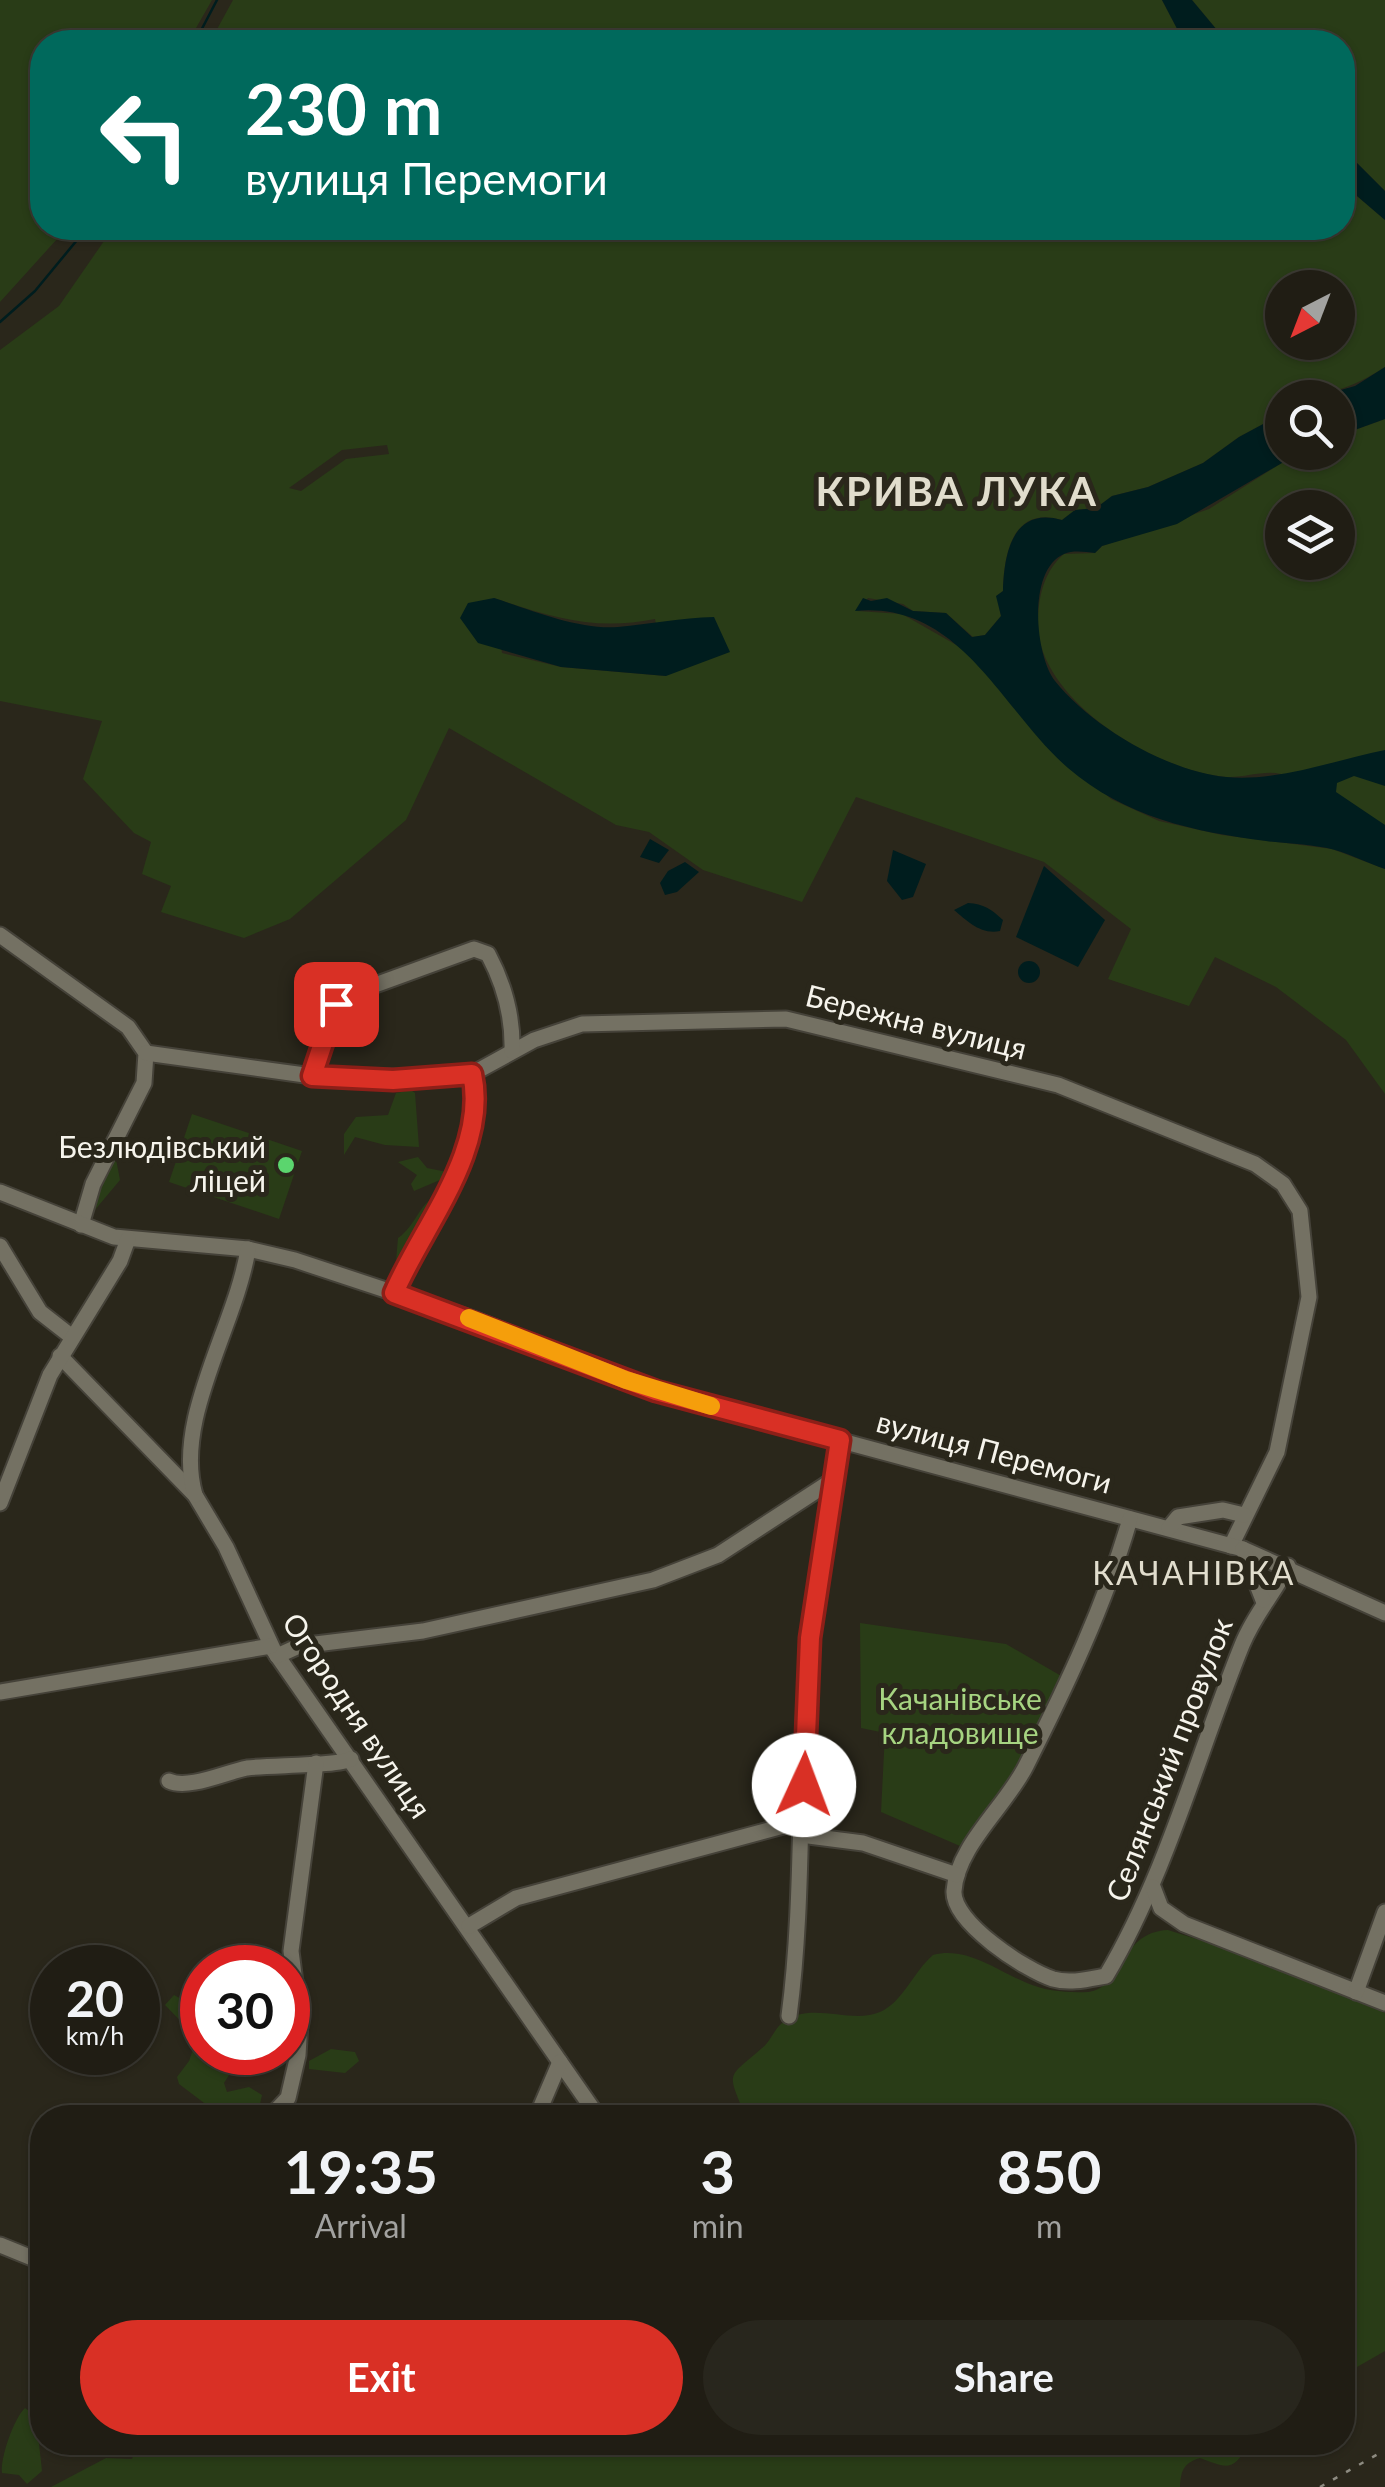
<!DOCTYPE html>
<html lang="en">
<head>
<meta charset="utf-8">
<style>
	:root { --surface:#201d14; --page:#28261d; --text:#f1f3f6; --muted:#a2a2a0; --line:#3d3b34; --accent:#d93025 }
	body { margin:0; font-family:Lato,sans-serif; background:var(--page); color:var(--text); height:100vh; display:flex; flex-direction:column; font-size:38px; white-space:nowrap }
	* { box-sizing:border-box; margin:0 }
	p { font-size:32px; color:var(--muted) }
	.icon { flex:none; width:55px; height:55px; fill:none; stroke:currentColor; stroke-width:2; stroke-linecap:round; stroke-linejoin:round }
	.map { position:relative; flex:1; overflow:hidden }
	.sheet { position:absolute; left:30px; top:2105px; width:1325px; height:350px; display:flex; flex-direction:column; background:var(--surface); border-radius:40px; box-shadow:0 2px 8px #0004,0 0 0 2px var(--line) }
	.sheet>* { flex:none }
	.hud { position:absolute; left:30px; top:30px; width:1325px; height:210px; border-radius:40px; box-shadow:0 2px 8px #0004,0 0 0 2px var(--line); background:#00695c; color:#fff; overflow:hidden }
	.needle { width:65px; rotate:222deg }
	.buttons { position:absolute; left:1265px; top:270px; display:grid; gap:20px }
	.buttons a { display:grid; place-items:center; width:90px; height:90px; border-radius:50%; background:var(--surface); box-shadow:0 2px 8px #0004,0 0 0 2px var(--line); font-size:50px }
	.speed { position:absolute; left:30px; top:1945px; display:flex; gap:20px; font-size:50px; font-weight:700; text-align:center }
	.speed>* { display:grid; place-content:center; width:130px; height:130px; border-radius:50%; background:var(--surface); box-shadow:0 2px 8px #0004,0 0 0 2px var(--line); line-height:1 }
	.speed small { font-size:25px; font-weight:400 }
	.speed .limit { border:15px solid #d22; background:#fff; color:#111 }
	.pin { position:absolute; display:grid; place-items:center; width:85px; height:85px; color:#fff; margin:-42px; border-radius:20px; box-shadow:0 5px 15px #0006 }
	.me { position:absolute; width:110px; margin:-55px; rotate:2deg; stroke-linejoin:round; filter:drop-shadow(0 0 8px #0008) }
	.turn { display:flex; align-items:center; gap:35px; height:210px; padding:0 50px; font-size:45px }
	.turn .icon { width:130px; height:130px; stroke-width:2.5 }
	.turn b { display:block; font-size:70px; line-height:85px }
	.eta { display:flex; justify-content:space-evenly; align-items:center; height:170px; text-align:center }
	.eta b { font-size:60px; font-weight:700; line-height:70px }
	.button { display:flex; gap:20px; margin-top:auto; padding:20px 50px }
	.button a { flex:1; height:115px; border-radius:60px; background:var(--accent); color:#fff; font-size:40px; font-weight:700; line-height:115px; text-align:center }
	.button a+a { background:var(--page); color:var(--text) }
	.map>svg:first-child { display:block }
	.green { fill:#293c17; fill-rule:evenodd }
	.water { fill:#001d1e }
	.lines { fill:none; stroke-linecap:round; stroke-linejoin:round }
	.stream { stroke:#001d1e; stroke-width:2.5 }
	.minor-casing { stroke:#454239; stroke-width:19 }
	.minor { stroke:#747163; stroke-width:15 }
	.rail { stroke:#8d8b81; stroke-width:2.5; stroke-dasharray:5 10; stroke-linecap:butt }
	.route-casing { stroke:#8d1f18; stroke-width:25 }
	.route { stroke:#d93025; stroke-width:18 }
	.slow { stroke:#f59e0b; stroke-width:18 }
	.poi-dot { fill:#5bd56e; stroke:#2a271b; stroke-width:4 }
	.labels { text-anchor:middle; stroke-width:10; stroke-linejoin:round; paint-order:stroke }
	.street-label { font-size:30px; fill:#f6f4ec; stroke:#2a271b }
	.poi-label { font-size:30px; fill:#f6f4ec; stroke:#2a271b; text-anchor:end }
	.park-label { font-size:30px; fill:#a6d481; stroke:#2a271b }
	.neighbourhood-label { font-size:32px; letter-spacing:2.5px; fill:#e1ddcd; stroke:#2a271b }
	.district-label { font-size:40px; font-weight:bold; letter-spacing:2.5px; fill:#e1ddcd; stroke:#2a271b }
</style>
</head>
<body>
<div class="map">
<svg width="1385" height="2487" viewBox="0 0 1385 2487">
	<rect width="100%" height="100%" fill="#2a271b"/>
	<g class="green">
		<path d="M0,0H212L188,42H42V228H67L0,302Z"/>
		<path d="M233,0H1162L1184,42H210Z"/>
		<path d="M1192,0H1385V191L1343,149L1342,42H1227Z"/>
		<path d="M1343,189L1350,190L1385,220V367C1351,389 1323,397 1282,398V414L1239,437L1203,463L1148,487L1112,496L1096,508L1075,510L1062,520C1013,505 1004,553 1003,591L997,596L1001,616L985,635L973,637L946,613L913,611L903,604L868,598L857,611L902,614L958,646L987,670L1018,712L1111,799L1159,821L1222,835L1332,849L1385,869V1094L1346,1040L1276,987L1215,957L1189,1006L1108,979L1131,929L1044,862L856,797L802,902L703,870L649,832L616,825L449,728L406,820L290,919L244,938L161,912L171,886L142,874L151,842L134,833L83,779L102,721L0,701V350L59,306L113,228H1342ZM1282,288H1338V342H1282ZM387,445L389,454L346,459L301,491L289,488L342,450ZM494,598C551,617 594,631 655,619L666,676L561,667L502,653Z"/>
		<path d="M1385,419V825C1353,808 1315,784 1281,774C1264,770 1244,778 1227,777C1157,772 1037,700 1038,623C1038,597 1044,571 1064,554L1095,553L1102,546L1209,509L1299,452H1338V436ZM1282,508H1338V562H1282Z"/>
		<path d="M411,1090L415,1093L419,1147L385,1145L355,1137L344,1155V1134L356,1117L388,1115L396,1093Z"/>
		<path d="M192,1114L302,1151L279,1219L169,1182Z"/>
		<path d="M418,1157L427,1168L447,1172V1177L414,1191L411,1184L417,1175L398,1162Z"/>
		<path d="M116,1159L120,1180L94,1211L96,1193Z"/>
		<path d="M438,1195L396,1261L398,1238C416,1226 418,1204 438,1195Z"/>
		<path d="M860,1623L1006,1644L1063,1677L1020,1771L967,1849L881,1812L885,1733L861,1728Z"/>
		<path d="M1168,1930L1228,1949L1385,2013V2351L1343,2375L1342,2118L746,2117C726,2070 727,2079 762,2048C770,2042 774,2030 781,2024C809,1999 850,2025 880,2012C903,2002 914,1971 933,1955C967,1946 997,1971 1027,1983C1045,1991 1068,1993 1088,1992C1122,1989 1119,1932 1168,1930Z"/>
		<path d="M174,1995L202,2010V2052L219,2053L230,2062L231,2072L224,2083L227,2092L249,2087L262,2095L258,2113L220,2115L179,2084L177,2077L189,2061L197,2038L165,2005Z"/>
		<path d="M331,2049L355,2052L359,2061L345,2073L309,2069V2061Z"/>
		<path d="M25,2408L36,2416L42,2471L27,2484L19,2475L2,2473C0,2458 14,2418 25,2408Z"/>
		<path d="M138,2442H1248V2443C1234,2474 1225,2467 1200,2458C1183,2463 1181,2471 1180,2487H51L106,2458L132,2459Z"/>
	</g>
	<g class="water">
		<path d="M1162,0H1192L1227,42H1184Z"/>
		<path d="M1343,149L1385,191V220L1350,190L1343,189Z"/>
		<path d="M1385,367V419L1338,436V398L1316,397L1355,386Z"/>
		<path d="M1282,414V452L1299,453L1177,524L1102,546L1095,553C1086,552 1073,550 1064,554C1027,570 1035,655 1055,681C1092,727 1167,771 1226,777C1278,782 1335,760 1385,750V786L1354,776L1337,783L1336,792L1385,825V869C1368,863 1352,855 1335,850C1313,844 1288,844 1266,841C1194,832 1125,817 1068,768C1001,710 961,601 855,611L863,598L871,601L887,598L913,611L946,613L972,637L985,635L1001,616L996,596L1003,591C1004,553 1013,506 1062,520L1075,510L1096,508L1112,496L1148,487L1203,463L1239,437Z"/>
		<path d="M494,598C531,610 579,630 618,627C650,624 681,618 714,617L730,652L666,676L561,667L478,643L460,618L468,603Z"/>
		<path d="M650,839L669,850L659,863L640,857Z"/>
		<path d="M893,850L926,864L913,897L902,900L887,881Z"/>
		<path d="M685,862L699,872L677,892L665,895L660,883L668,871Z"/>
		<path d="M1044,866L1105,920L1078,967L1016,937Z"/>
		<path d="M968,903C984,904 991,909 1003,920L1000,931C981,935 967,921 954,910Z"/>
		<circle cx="1029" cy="972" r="11"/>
	</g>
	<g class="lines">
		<g class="stream">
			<path d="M195,42L217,0"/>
			<path d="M0,322L35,291L87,228"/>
		</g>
		<defs>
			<g id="minor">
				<path d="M0,935L128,1027L146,1053L144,1083L93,1184L81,1225"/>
				<path d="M146,1053L312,1076L449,1078L472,1074L534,1040L582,1024L786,1019L1058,1085L1255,1164L1283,1184L1300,1211L1309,1297L1277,1452L1231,1546"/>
				<path d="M312,1076L320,1041L342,997L474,949L488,954C504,984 513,1018 512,1051"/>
				<path d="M0,1192L114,1237L248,1249L295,1260L476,1320L656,1391L1243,1549L1385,1613"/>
				<path d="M0,1246L40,1312L72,1337"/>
				<path d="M394,1293C422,1227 490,1149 472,1074"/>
				<path d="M60,1356L195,1495L226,1547L274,1651L599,2118"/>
				<path d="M195,1495C173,1419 236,1326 248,1249"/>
				<path d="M0,1503L50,1375L120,1261L128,1239"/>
				<path d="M1130,1519C1105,1605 1066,1687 1026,1766C1006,1806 957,1846 954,1891C952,1922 1025,1970 1053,1979C1070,1984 1089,1979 1106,1976C1167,1873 1197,1756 1242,1645C1255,1613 1274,1594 1288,1566"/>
				<path d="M1169,1528L1178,1517L1223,1510L1244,1515"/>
				<path d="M1243,1549L1263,1600"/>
				<path d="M277,1656L299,1646L423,1631L653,1580L718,1555L833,1480"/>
				<path d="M0,1692L271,1646"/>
				<path d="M169,1781C188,1790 226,1772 247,1768C270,1765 339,1766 351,1759"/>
				<path d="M801,1835L863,1843L957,1875"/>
				<path d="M1153,1887L1161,1908L1184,1924L1385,2003"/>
				<path d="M469,1926L516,1898L802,1821"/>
				<path d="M1356,1992L1385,1912"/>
				<path d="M789,2016C804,1903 798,1787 807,1674C813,1595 826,1518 840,1440"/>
				<path d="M269,2118L288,2098L298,2055L300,2022L291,1951L316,1763"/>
				<path d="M536,2118L560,2062"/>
				<path d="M0,2245L42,2262"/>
			</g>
		</defs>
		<use href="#minor" class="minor-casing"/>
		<use href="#minor" class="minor"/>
		<path class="rail" d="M1320,2487L1385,2450"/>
	</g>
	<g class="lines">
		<defs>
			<path id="route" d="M336,1004L312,1076L393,1080L472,1074C489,1150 422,1227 394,1293L656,1391L840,1440L810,1638L804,1785"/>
		</defs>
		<use href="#route" class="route-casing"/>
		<use href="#route" class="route"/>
		<path class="slow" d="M469,1318L626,1380L711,1406"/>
	</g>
	<circle class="poi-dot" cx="286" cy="1165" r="10"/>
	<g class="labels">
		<g class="street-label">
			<text transform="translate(916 1023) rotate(14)" y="10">Бережна вулиця</text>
			<text transform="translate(994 1453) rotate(15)" y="10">вулиця Перемоги</text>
			<text transform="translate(356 1716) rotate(56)" y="10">Огородня вулиця</text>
			<text transform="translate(1170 1760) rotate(-69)" y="10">Селянський провулок</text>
		</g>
		<g class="poi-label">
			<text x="266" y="1158">Безлюдівський<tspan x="266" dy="34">ліцей</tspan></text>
		</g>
		<g class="park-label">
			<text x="960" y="1710">Качанівське<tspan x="960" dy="34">кладовище</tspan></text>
		</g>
		<g class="neighbourhood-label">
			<text x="1194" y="1585">КАЧАНІВКА</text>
		</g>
		<g class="district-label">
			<text x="957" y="506">КРИВА ЛУКА</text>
		</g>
	</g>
</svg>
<div class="buttons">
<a><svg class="needle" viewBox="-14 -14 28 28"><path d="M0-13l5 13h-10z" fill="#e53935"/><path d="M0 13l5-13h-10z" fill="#a2a2a0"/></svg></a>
<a><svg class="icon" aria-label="search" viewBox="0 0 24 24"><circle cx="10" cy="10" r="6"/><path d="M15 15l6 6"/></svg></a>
<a><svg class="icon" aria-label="layers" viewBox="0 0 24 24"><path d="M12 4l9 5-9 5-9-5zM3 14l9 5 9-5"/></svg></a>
</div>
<div class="speed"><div>20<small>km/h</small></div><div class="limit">30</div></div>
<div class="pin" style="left:336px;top:1004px;background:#d93025"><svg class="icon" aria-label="arrive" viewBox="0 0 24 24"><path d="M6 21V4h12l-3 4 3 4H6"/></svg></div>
<svg class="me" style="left:804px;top:1785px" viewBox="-20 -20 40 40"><circle r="19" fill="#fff"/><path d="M0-13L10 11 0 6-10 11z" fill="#d93025"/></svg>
<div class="hud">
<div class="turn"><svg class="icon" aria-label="left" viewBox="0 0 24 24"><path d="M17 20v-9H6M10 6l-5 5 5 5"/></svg><div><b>230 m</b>вулиця Перемоги</div></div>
</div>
<section class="sheet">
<div class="eta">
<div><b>19:35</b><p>Arrival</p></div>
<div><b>3</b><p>min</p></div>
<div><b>850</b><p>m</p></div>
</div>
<div class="button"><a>Exit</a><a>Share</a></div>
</section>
</div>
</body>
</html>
